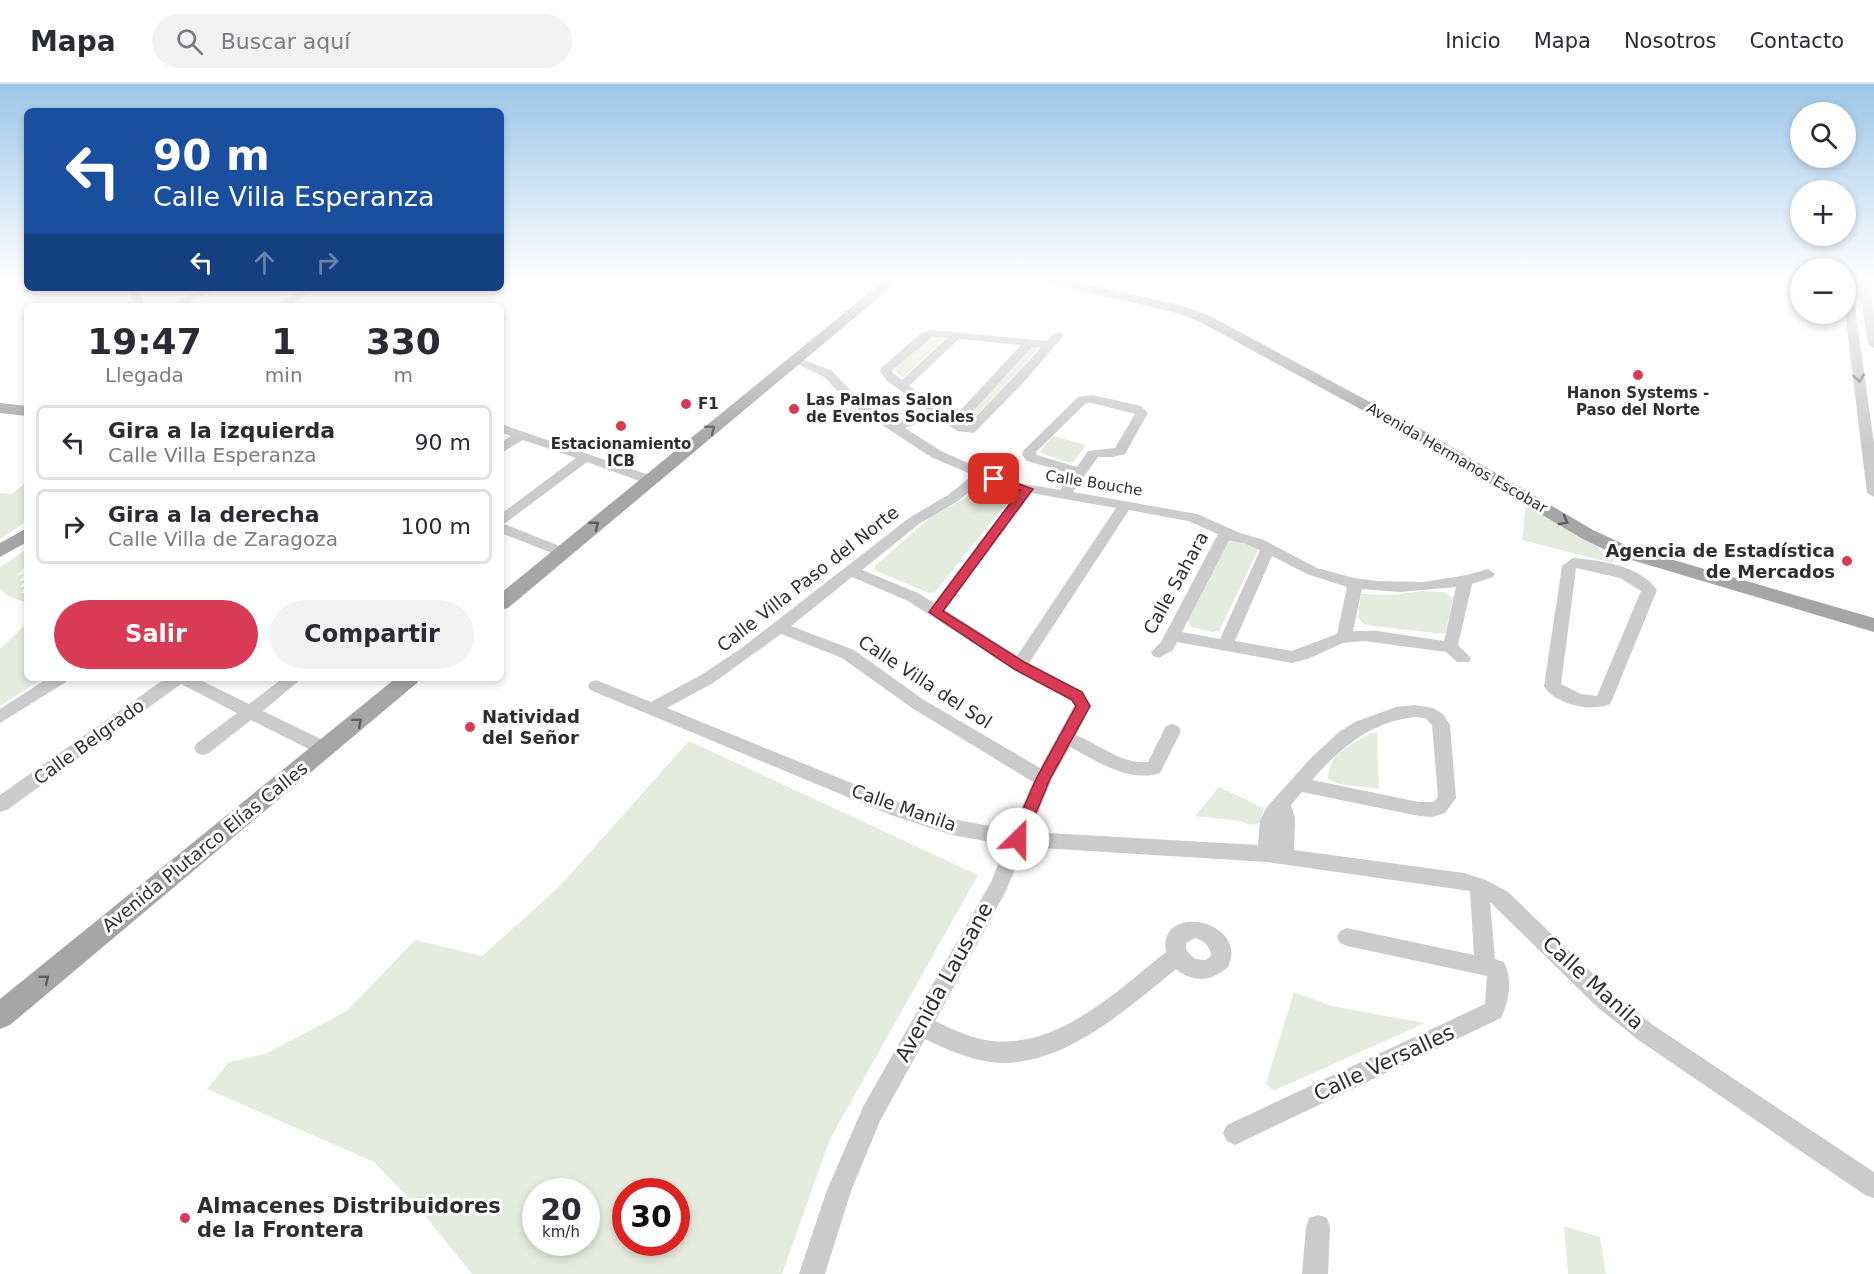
<!DOCTYPE html>
<html lang="es">
<head>
<meta charset="utf-8">
<style>
	:root { --surface:#fff; --page:#f2f2f3; --text:#2b2b33; --muted:#7c7c81; --line:#e1e1e2; --accent:#da3b54 }
	body { margin:0; font-family:"DejaVu Sans",sans-serif; background:var(--page); color:var(--text); height:100vh; display:flex; flex-direction:column; font-size:22px; white-space:nowrap }
	* { box-sizing:border-box; margin:0 }
	p { font-size:20px; color:var(--muted) }
	.icon { flex:none; width:33px; height:33px; fill:none; stroke:currentColor; stroke-width:2; stroke-linecap:round; stroke-linejoin:round }
	.map { position:relative; flex:1; overflow:hidden }
	.drawer { position:absolute; left:24px; top:219px; width:480px; height:378px; display:flex; flex-direction:column; background:var(--surface); border-radius:9px; box-shadow:0 3px 9px #0003 }
	.drawer>* { flex:none }
	.banner { position:absolute; left:24px; top:24px; width:480px; height:183px; border-radius:9px; box-shadow:0 3px 9px #0003; background:#1a4fa0; color:#fff; overflow:hidden }
	.controls { position:absolute; left:1790px; top:18px; display:grid; gap:12px }
	.controls a { display:grid; place-items:center; width:66px; height:66px; border-radius:50%; background:var(--surface); box-shadow:0 3px 9px #0003; font-size:30px }
	.speed { position:absolute; left:522px; top:1094px; display:flex; gap:12px; font-size:30px; font-weight:700; text-align:center }
	.speed>* { display:grid; place-content:center; width:78px; height:78px; border-radius:50%; background:var(--surface); box-shadow:0 3px 9px #0003; line-height:1 }
	.speed small { font-size:15px; font-weight:400 }
	.speed .limit { border:9px solid #d22; background:#fff; color:#111 }
	.pin { position:absolute; display:grid; place-items:center; width:51px; height:51px; color:#fff; margin:-26px; border-radius:12px; box-shadow:0 3px 9px #0006 }
	.me { position:absolute; width:66px; margin:-33px; rotate:23deg; stroke-linejoin:round; filter:drop-shadow(0 0 4px #0008) }
	.turn { display:flex; align-items:center; gap:21px; height:126px; padding:0 30px; font-size:27px }
	.turn .icon { width:78px; height:78px; stroke-width:2.5 }
	.turn b { display:block; font-size:42px; line-height:51px }
	.lanes { display:flex; align-items:center; height:57px; padding:0 30px; background:#0003; justify-content:center; gap:30px; direction:ltr }
	.lanes .off { opacity:.35 }
	.eta { display:flex; justify-content:space-evenly; align-items:center; height:102px; text-align:center }
	.eta b { font-size:36px; font-weight:800; line-height:42px }
	.action { display:flex; gap:12px; margin-top:auto; padding:12px 30px }
	.action a { flex:1; height:69px; border-radius:36px; background:var(--accent); color:#fff; font-size:24px; font-weight:800; line-height:69px; text-align:center }
	.action a+a { background:var(--page); color:var(--text) }
	ul { padding:0; list-style:none }
	li { display:flex; align-items:center; gap:18px; height:75px; margin:0 12px 9px; padding:0 18px; border:3px solid var(--line); border-radius:9px }
	li div { flex:1 }
	li b { display:block; font-size:22px }
	li em { font-style:normal }
	header { display:flex; align-items:center; gap:36px; box-sizing:border-box; height:84px; padding:0 30px; background:var(--surface); border-bottom:2px solid var(--line) }
	header strong { font-size:28px }
	nav { display:flex; gap:33px; margin-inline-start:auto; font-size:21px }
	.search { width:420px; height:54px; background:var(--page); display:flex; align-items:center; gap:15px; box-sizing:border-box; padding:0 21px; border-radius:33px; color:var(--muted); font-size:22px }
	.map>svg:first-child { display:block }
	.green { fill:#e5ebdd; fill-rule:evenodd }
	.lines { fill:none; stroke-linecap:round; stroke-linejoin:round }
	.minor { fill:#cbcbcb; fill-rule:evenodd }
	.major { fill:#a6a6a6; fill-rule:evenodd }
	.oneway { stroke:#757575 }
	.oneway2 { stroke:#5e5e5e }
	.route { fill:#da3b54; stroke:#8e2637; stroke-width:1.5 }
	.poi-dot { fill:#da3b54; stroke:#fff; stroke-width:2 }
	.labels { text-anchor:middle; stroke-width:6; stroke-linejoin:round; paint-order:stroke }
	.far-poi-label { font-size:15px; font-weight:bold; fill:#2e2e2e; stroke:#fff }
	.far-street-label { font-size:15px; fill:#2e2e2e; stroke:#fff }
	.poi-label { font-size:18px; font-weight:bold; fill:#2e2e2e; stroke:#fff; text-anchor:end }
	.street-label { font-size:18px; fill:#2e2e2e; stroke:#fff }
	.near-street-label { font-size:21px; fill:#2e2e2e; stroke:#fff }
	.near-poi-label { font-size:21px; font-weight:bold; fill:#2e2e2e; stroke:#fff; text-anchor:start }
</style>
</head>
<body>
<header>
<strong>Mapa</strong>
<div class="search"><svg class="icon" aria-label="search" viewBox="0 0 24 24"><circle cx="10" cy="10" r="6"/><path d="M15 15l6 6"/></svg>Buscar aquí</div>
<nav><a>Inicio</a><a>Mapa</a><a>Nosotros</a><a>Contacto</a></nav>
</header>
<div class="map">
<svg width="1874" height="1190" viewBox="0 0 1874 1190">
	<rect width="100%" height="100%" fill="#fff"/>
	<g class="green">
		<path d="M929,252L947,253L903,293L897,290L895,283Z"/>
		<path d="M1033,262L1040,264L970,338L964,336Z"/>
		<path d="M1053,352L1086,361L1074,377L1070,379L1043,370L1040,367Z"/>
		<path d="M985,397L1015,409L935,508L929,509L874,486L875,482L931,433L965,414L981,398Z"/>
		<path d="M27,398V437L0,455V409L11,410Z"/>
		<path d="M1526,420L1597,461L1601,468L1615,473L1612,479L1522,456Z"/>
		<path d="M1229,458H1243L1259,464L1219,547L1212,548L1191,543L1188,536Z"/>
		<path d="M27,465V481L17,491L25,490L19,497L26,496L19,504L26,502L21,509H27V519L8,512L0,505V483Z"/>
		<path d="M1422,507L1444,508L1453,514L1445,550L1373,542L1364,540L1358,534L1361,510L1392,511Z"/>
		<path d="M27,539V594H43L0,622V565Z"/>
		<path d="M1377,648L1379,705L1339,700L1328,695C1328,668 1351,661 1371,649Z"/>
		<path d="M689,657L978,791L830,1055L782,1190H472L421,1127L374,1078L207,1005L229,978L265,970L347,927L415,856L482,872L560,802ZM536,1107H586V1158H536ZM626,1107H676V1158H626Z"/>
		<path d="M1219,703L1264,724L1260,739L1250,741L1240,737L1195,732Z"/>
		<path d="M1294,908L1331,922L1425,939L1273,1007L1266,999Z"/>
		<path d="M1564,1142L1600,1153L1606,1190H1568Z"/>
	</g>
	<g class="lines">
		<g class="minor">
			<path d="M1845,194H1851L1874,360V413L1867,409L1845,228Z"/>
			<path d="M1858,194H1868L1874,228V264L1868,261Z"/>
			<path d="M128,204H138L145,222H135Z"/>
			<path d="M204,204H218L183,222H169Z"/>
			<path d="M305,204H318L288,222H275Z"/>
			<path d="M930,246L1047,257L1054,249H1062L1064,251L1024,298L974,349L957,347L936,332L905,344L941,367L1008,397L1060,406L1072,390L1027,377L1022,371L1023,367L1078,313L1092,311L1141,322L1148,329L1125,370L1113,373H1098L1073,408L1197,430L1240,449L1264,456L1317,484L1354,494L1377,497L1423,498L1467,491L1488,485L1495,490L1493,493L1472,500L1458,561L1471,574L1469,578H1457L1446,568L1364,557L1343,559L1310,574L1292,579L1177,558L1173,566L1159,574L1153,572L1151,568L1161,558L1218,450L1188,437L1129,426L1029,579L1083,608L1091,622L1076,651C1098,660 1123,681 1148,678L1166,642L1172,640L1178,642L1181,647L1160,689C1128,699 1097,677 1070,663L1052,695L1030,748L1258,761L1260,737L1266,724L1311,674L1339,648L1355,638L1396,623L1415,621L1433,624L1443,630L1450,641L1456,714L1445,729L1432,733L1419,732L1302,708L1291,721L1295,734L1294,766L1464,789L1486,796L1508,808L1612,908L1653,941L1874,1088V1114L1865,1111L1637,955L1596,922L1490,818L1495,875L1504,878C1513,896 1509,917 1501,934L1235,1061L1227,1057L1223,1049L1227,1041L1485,920L1487,892L1347,862L1340,859L1337,853L1340,847L1347,844L1474,871L1470,807L1267,778L1024,763L1006,807L935,937C953,946 971,954 992,957C1059,964 1117,907 1166,868C1157,817 1250,836 1228,883C1212,897 1195,900 1176,885C1127,925 1059,987 990,978C968,975 946,965 925,955L880,1037L851,1107L825,1190H799L827,1106L864,1021L991,798L1006,761L952,751L891,731L590,606L588,602L590,598L596,596L651,618L701,591L739,566L909,434L948,411L973,391L931,373L850,320L824,293L789,276L791,274H799L832,287L858,314L896,339L928,326L887,297L880,288L881,284L920,250ZM932,253L947,254L902,296L892,288L893,285ZM959,255L1021,261L954,333L909,302ZM1032,263L1041,264L967,342L962,339ZM1086,319H1092L1135,330L1115,364L1088,367L1077,383L1037,371L1036,368ZM984,396L1000,403L1019,407L934,519L918,509L862,486L919,440L958,417ZM1031,409L1116,424L1017,572L945,526ZM1229,457L1244,459L1260,466L1220,555L1182,548ZM1272,472L1307,490L1347,503L1337,550L1292,567L1235,557ZM852,493L908,517L1013,585L1071,616L1074,622L1040,684L924,616L854,566L791,542ZM1456,503L1444,557L1377,547H1353L1362,505L1400,508ZM781,550L842,574L912,624L1033,698L1012,746L952,735L903,720L667,624L713,599ZM1415,633L1425,634L1432,641L1438,713L1433,718H1419L1312,696C1341,663 1371,638 1415,633ZM1195,854C1204,856 1210,862 1211,872L1205,876L1195,875L1186,866V859Z"/>
			<path d="M501,340L655,393L657,396L655,399H645L587,378L504,440L567,465L569,468L562,473L557,471L501,449V430L576,374L523,356L501,369V359L511,352L501,348Z"/>
			<path d="M1573,474C1600,476 1641,482 1657,506L1612,616L1610,620C1591,628 1555,621 1544,602L1562,482ZM1576,484L1620,494L1641,507L1597,612L1581,610L1561,600Z"/>
			<path d="M48,594H68L66,598L0,639V625Z"/>
			<path d="M166,594H196L249,620L283,594H302L263,627L331,660L334,665L331,670L325,672L319,670L251,636L209,669L203,671L197,669L194,664L197,659L237,629L181,600L7,726L0,728V711Z"/>
			<path d="M1318,1131L1327,1134L1330,1143L1328,1190H1302L1306,1143L1309,1134Z"/>
		</g>
		<g class="major">
			<path d="M887,194H902L508,524L501,526V509Z"/>
			<path d="M1039,194H1063L1187,223L1210,232L1424,347L1593,446L1632,464L1874,534V548L1618,472L1581,454L1412,353L1200,238L1177,229L1041,197Z"/>
			<path d="M0,319L27,322V332L0,329Z"/>
			<path d="M27,444V458L0,473V459Z"/>
			<path d="M396,594H420L417,599L10,941L0,945V915Z"/>
		</g>
	</g>
	<defs><path id="oneway-chevron" d="M-2-3.5L2.5 0L-2 3.5" fill="none" stroke-width="1.6" stroke-linecap="round" stroke-linejoin="round" transform="scale(1.5)"/></defs>
	<use class="oneway" href="#oneway-chevron" transform="translate(1859 294) rotate(82)"/>
	<g class="oneway2">
		<use href="#oneway-chevron" transform="translate(711 345) rotate(-39)"/>
		<use href="#oneway-chevron" transform="translate(1564 437) rotate(30)"/>
		<use href="#oneway-chevron" transform="translate(595 441) rotate(-39)"/>
		<use href="#oneway-chevron" transform="translate(358 638) rotate(-40)"/>
		<use href="#oneway-chevron" transform="translate(45 895) rotate(-39)"/>
	</g>
	<linearGradient id="sky" x2="0" y2="1"><stop stop-color="#9cc6e8"/><stop offset="0.54" stop-color="#fff"/><stop offset="1" stop-color="#fff" stop-opacity="0"/></linearGradient>
	<rect width="1874" height="361" fill="url(#sky)"/>
	<path class="route" d="M994,391L1033,405L943,527L1024,578L1082,608L1090,622L1050,695L1023,760L1018,762L1012,760L1010,755L1036,695L1076,622L1072,616L1014,585L929,528L1020,406L990,397V392Z"/>
	<g class="poi-dot">
		<circle cx="1638" cy="291" r="6"/>
		<circle cx="686" cy="320" r="6"/>
		<circle cx="794" cy="325" r="6"/>
		<circle cx="621" cy="342" r="6"/>
		<circle cx="1847" cy="477" r="6"/>
		<circle cx="470" cy="643" r="6"/>
		<circle cx="185" cy="1134" r="6"/>
	</g>
	<g class="labels">
		<g class="far-poi-label">
			<text x="1638" y="314">Hanon Systems -<tspan x="1638" dy="17">Paso del Norte</tspan></text>
			<text x="806" y="321" text-anchor="start">Las Palmas Salon<tspan x="806" dy="17">de Eventos Sociales</tspan></text>
			<text x="698" y="325" text-anchor="start">F1</text>
			<text x="621" y="365">Estacionamiento<tspan x="621" dy="17">ICB</tspan></text>
		</g>
		<g class="far-street-label">
			<text transform="translate(1457 374) rotate(30)" y="5">Avenida Hermanos Escobar</text>
			<text transform="translate(1094 399) rotate(9)" y="5">Calle Bouche</text>
		</g>
		<g class="poi-label">
			<text x="1835" y="473">Agencia de Estadística<tspan x="1835" dy="21">de Mercados</tspan></text>
			<text x="482" y="639" text-anchor="start">Natividad<tspan x="482" dy="21">del Señor</tspan></text>
		</g>
		<g class="street-label">
			<text transform="translate(808 495) rotate(-38)" y="6">Calle Villa Paso del Norte</text>
			<text transform="translate(1176 499) rotate(-61)" y="6">Calle Sahara</text>
			<text transform="translate(925 598) rotate(33)" y="6">Calle Villa del Sol</text>
			<text transform="translate(89 658) rotate(-36)" y="6">Calle Belgrado</text>
			<text transform="translate(904 724) rotate(19)" y="6">Calle Manila</text>
			<text transform="translate(205 763) rotate(-39)" y="6">Avenida Plutarco Elías Calles</text>
		</g>
		<g class="near-street-label">
			<text transform="translate(944 898) rotate(-61)" y="7">Avenida Lausane</text>
			<text transform="translate(1593 899) rotate(42)" y="7">Calle Manila</text>
			<text transform="translate(1384 979) rotate(-25)" y="7">Calle Versalles</text>
		</g>
		<g class="near-poi-label">
			<text x="197" y="1129">Almacenes Distribuidores<tspan x="197" dy="24">de la Frontera</tspan></text>
		</g>
	</g>
</svg>
<div class="controls">
<a><svg class="icon" aria-label="search" viewBox="0 0 24 24"><circle cx="10" cy="10" r="6"/><path d="M15 15l6 6"/></svg></a>
<a>+</a>
<a>−</a>
</div>
<div class="speed"><div>20<small>km/h</small></div><div class="limit">30</div></div>
<div class="pin" style="left:994px;top:395px;background:#d93025"><svg class="icon" aria-label="arrive" viewBox="0 0 24 24"><path d="M6 21V4h12l-3 4 3 4H6"/></svg></div>
<svg class="me" style="left:1018px;top:755px" viewBox="-20 -20 40 40"><circle r="19" fill="#fff"/><path d="M0-13L10 11 0 6-10 11z" fill="#da3b54"/></svg>
<div class="banner">
<div class="turn"><svg class="icon" aria-label="left" viewBox="0 0 24 24"><path d="M17 20v-9H6M10 6l-5 5 5 5"/></svg><div><b>90 m</b>Calle Villa Esperanza</div></div>
<div class="lanes"><svg class="icon" aria-label="left" viewBox="0 0 24 24"><path d="M17 20v-9H6M10 6l-5 5 5 5"/></svg><svg class="icon off" aria-label="ahead" viewBox="0 0 24 24"><path d="M12 20V5M6 11l6-6 6 6"/></svg><svg class="icon off" aria-label="right" viewBox="0 0 24 24"><path d="M7 20v-9h11M14 6l5 5-5 5"/></svg></div>
</div>
<section class="drawer">
<div class="eta">
<div><b>19:47</b><p>Llegada</p></div>
<div><b>1</b><p>min</p></div>
<div><b>330</b><p>m</p></div>
</div>
<ul>
<li><svg class="icon" aria-label="left" viewBox="0 0 24 24"><path d="M17 20v-9H6M10 6l-5 5 5 5"/></svg><div><b>Gira a la izquierda</b><p>Calle Villa Esperanza</p></div><em>90 m</em></li>
<li><svg class="icon" aria-label="right" viewBox="0 0 24 24"><path d="M7 20v-9h11M14 6l5 5-5 5"/></svg><div><b>Gira a la derecha</b><p>Calle Villa de Zaragoza</p></div><em>100 m</em></li>
</ul>
<div class="action"><a>Salir</a><a>Compartir</a></div>
</section>
</div>
</body>
</html>
